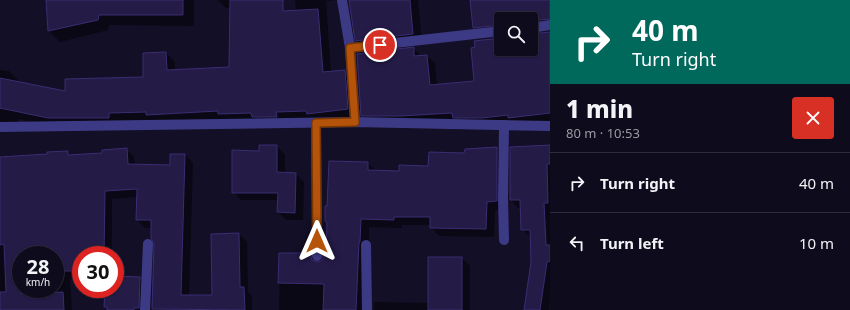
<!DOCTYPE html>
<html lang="en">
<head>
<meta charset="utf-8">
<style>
	:root { --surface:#0e0b1c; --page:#171425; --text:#f1f3f6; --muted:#9b9ba3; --line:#2e2b3b }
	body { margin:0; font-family:"Noto Sans",sans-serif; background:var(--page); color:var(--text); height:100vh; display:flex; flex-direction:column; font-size:15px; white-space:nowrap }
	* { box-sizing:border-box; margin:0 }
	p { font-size:13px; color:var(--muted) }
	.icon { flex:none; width:22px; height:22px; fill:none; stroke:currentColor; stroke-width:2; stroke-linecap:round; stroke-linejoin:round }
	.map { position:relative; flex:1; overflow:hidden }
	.details { display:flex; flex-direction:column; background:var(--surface); width:300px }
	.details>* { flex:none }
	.top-card { background:#00695c; color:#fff; overflow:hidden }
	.tools { position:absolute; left:494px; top:12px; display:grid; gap:8px }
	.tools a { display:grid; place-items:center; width:44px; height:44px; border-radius:4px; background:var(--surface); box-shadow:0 1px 3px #0004,0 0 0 1px var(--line); font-size:20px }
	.speed { position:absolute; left:12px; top:246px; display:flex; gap:8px; font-size:20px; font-weight:700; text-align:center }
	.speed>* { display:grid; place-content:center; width:52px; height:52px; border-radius:50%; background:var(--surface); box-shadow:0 1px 3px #0004,0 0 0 1px var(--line); line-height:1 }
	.speed small { font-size:10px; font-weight:400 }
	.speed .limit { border:6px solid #d22; background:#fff; color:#111 }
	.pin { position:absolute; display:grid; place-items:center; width:34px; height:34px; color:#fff; margin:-17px; border:2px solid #fff; border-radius:50%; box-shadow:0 1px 4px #0007 }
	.me { position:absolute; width:44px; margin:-22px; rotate:0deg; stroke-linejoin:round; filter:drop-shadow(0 0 3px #0008) }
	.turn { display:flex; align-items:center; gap:14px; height:84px; padding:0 16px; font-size:18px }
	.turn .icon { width:52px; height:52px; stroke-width:2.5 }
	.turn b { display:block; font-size:28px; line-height:34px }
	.round { display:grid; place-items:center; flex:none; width:42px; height:42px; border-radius:4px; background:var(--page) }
	.head { display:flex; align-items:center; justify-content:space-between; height:68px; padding:0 16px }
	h1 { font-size:24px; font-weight:800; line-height:30px }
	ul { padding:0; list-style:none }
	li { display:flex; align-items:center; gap:12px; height:60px; padding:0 16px; border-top:1px solid var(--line) }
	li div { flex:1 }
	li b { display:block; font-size:15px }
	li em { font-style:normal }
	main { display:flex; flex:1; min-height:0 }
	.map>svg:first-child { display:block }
	.shadow { fill:#0007; fill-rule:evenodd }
	.building { fill:#241b47; stroke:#3b2d73 }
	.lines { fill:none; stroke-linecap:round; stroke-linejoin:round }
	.street { stroke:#3d3a85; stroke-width:10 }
	.route-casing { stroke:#753606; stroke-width:10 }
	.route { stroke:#b45309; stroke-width:7 }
</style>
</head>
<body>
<main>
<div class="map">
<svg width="550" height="310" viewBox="0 0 550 310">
	<rect width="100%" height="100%" fill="#130f26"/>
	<g class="shadow">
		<path d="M47,0H194V26L109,25L108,30L60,42L49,31Z"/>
		<path d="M218,0H243V7L226,8Z"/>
		<path d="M295,0H335L326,1L331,72L345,71L354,80L356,118L58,127L18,119V126L0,125V70L9,71L18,80V82L66,92L144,78L166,53L175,62V70L230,68L231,10H296Z"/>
		<path d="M350,0H418L422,43L366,50L356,40Z"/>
		<path d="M471,0H550V27L535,30L532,33V35L550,33V121L370,123L362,115L413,48L421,56H427L435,63L437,86L475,82L501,38V49H531V19H501V33L481,35L473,27Z"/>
		<path d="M277,146L285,155V173L296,174L304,182L303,220H286L278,212L279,200H241L233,192L260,152Z"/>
		<path d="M497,148L505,157V209L495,210L494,237L439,236L431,227V225H402V228L369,227L368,310H279L280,254H310L319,263L324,259L327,254L328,223L326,221L368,163L376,171L400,172L429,167L465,154Z"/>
		<path d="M126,149L134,157L135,166H171L185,155L193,163L189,296H213L239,234L247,242L248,292L252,296V310H152L155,244L152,228H145L137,220L138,197L112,199V254L113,255H81V279H70L72,310H0V158L48,155L68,152L72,156L103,154ZM21,255H55V289H21Z"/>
		<path d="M550,151V300L549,310H525L532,262L530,237L522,229V208H518L511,200Z"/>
		<path d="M115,257L116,277L140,278L148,286L147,310H108L105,306L106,289H115Z"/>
		<path d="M462,258L470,266V310H374V302L429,303Z"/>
	</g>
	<g class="building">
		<path d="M46,0H183V15H99L98,20L48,31Z"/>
		<path d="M230,0H283V11L318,9L323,72L345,70L348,109L307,114L306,111L276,112L277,117H252L251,113L218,114V111L146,115V112L109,113V118H48L0,108V78L65,91V79L143,77V53L166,52L167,70L229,67Z"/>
		<path d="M349,0H410L413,34L355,41Z"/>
		<path d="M470,0H550V19L531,21V19H501V25L473,28Z"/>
		<path d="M550,32V113L508,118V115L482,118H453L452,113L401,116H361L357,54L414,47V56L427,55L430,85L474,81L471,48L475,47L474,41L501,38V49H531V34Z"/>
		<path d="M259,145H277V172L296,173L295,213L277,212L278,193H232V150L259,151Z"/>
		<path d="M550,145V164H547L548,203H544L546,245H550V261L547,262L540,310H524L531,262L530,230H521L520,200H510V147Z"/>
		<path d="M497,147V201L487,202L486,229L430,228V217H394V220L361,219L360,242L359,243L356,310H323L324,284L278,283L279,253H310L312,260L317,262L321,261L323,259V253H326L327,222L325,221V206H327L329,161L368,162V170L399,171V165L428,166L429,152L464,153L465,149Z"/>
		<path d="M127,148L128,164L170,165V154H185L181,295H212L211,234L239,233L240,287H244L245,310L152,309L154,244L151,238V220H136L137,189L105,191L104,255H81V271H55V255H21V294L63,292L64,310H0V292H6L4,244L0,245V157L47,154V152L68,151V155L102,153V150Z"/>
		<rect x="428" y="257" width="34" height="53"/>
		<path d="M115,276L140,277L139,308H134V310H107V307H104L105,289H115Z"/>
	</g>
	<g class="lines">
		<g class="street">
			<path d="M342,0L350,48L355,122"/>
			<path d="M531,28L550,25"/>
			<path d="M350,48L501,31"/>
			<path d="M316,123L317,256"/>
			<path d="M504,125L503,198L504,240"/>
			<path d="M0,127L355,122L550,126"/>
			<path d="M366,245L367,310"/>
			<path d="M145,310L148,244"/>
		</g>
	</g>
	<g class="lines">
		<defs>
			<path id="route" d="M317,241L316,123L355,122L350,48L380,45"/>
		</defs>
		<use href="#route" class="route-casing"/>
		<use href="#route" class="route"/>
	</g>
</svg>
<div class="tools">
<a><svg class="icon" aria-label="search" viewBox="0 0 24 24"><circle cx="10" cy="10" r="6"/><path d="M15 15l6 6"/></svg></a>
</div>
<div class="speed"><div>28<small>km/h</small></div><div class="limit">30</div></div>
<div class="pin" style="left:380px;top:45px;background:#d93025"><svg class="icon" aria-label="arrive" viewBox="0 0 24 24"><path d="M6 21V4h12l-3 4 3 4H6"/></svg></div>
<svg class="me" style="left:317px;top:241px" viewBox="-20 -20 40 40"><path d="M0-17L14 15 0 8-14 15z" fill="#b45309" stroke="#fff" stroke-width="4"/></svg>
</div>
<section class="details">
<div class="top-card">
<div class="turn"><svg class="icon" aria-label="right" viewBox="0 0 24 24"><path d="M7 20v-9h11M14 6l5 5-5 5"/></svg><div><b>40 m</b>Turn right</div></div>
</div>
<div class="head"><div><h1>1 min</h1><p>80 m · 10:53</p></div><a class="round" style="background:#d93025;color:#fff"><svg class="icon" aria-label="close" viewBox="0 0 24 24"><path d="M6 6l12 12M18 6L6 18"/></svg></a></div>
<ul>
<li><svg class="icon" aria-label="right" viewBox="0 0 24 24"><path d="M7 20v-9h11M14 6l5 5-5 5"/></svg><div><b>Turn right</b></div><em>40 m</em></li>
<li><svg class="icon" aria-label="left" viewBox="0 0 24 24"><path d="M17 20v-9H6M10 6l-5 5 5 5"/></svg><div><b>Turn left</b></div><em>10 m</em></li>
</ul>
</section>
</main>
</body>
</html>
